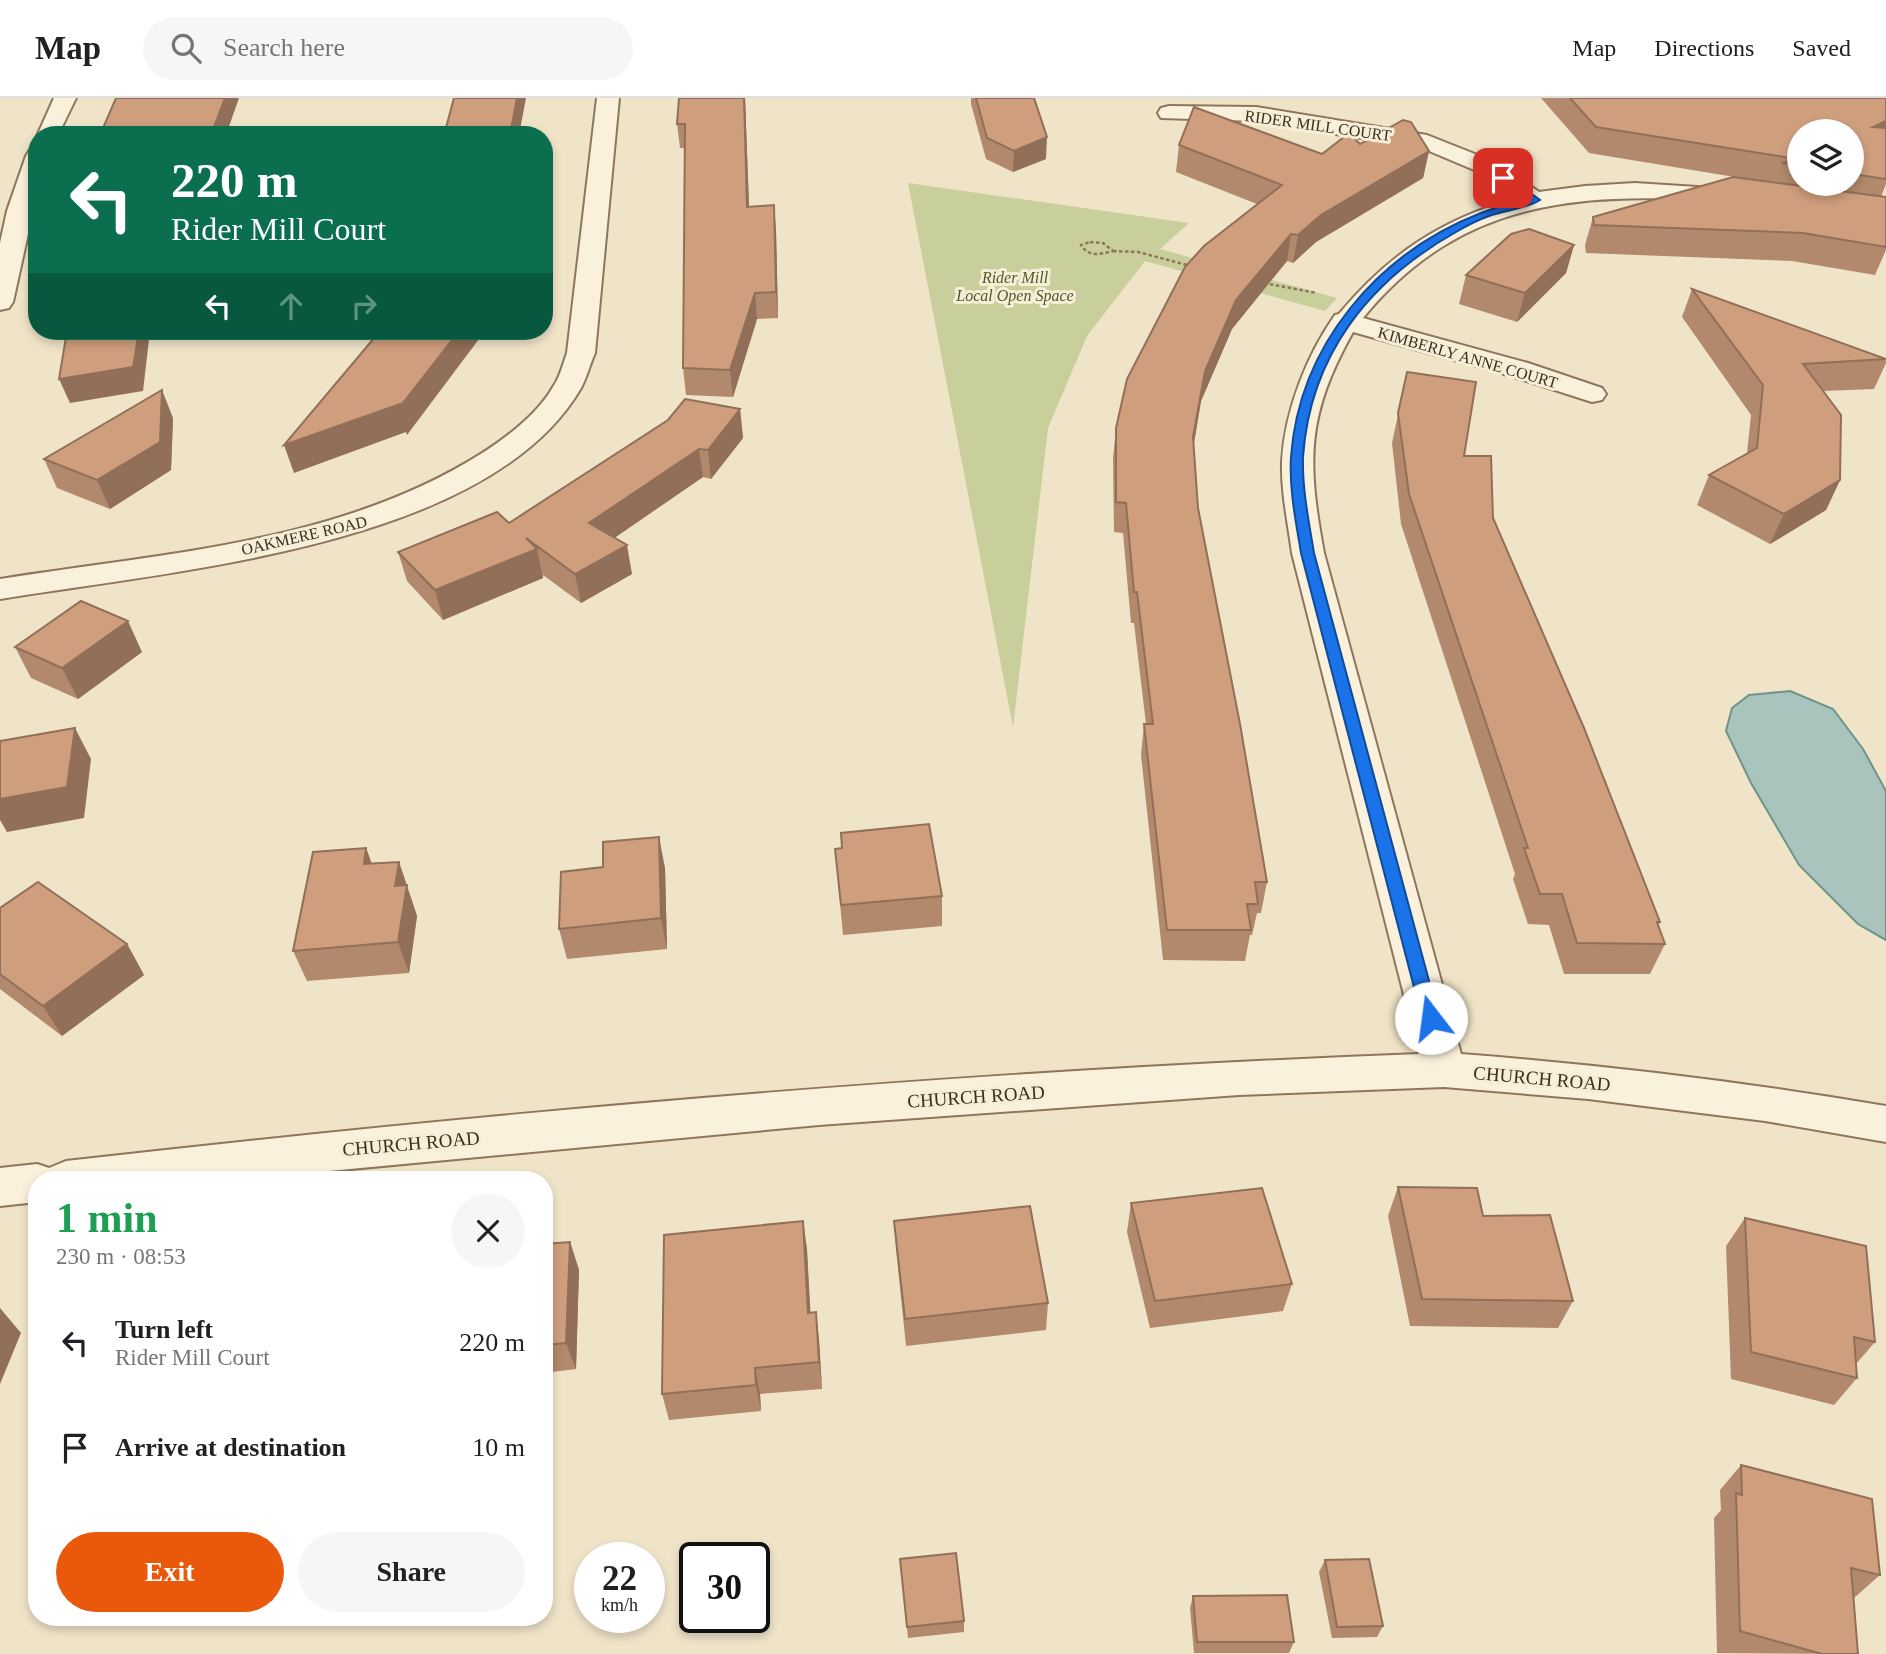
<!DOCTYPE html>
<html lang="en">
<head>
<meta charset="utf-8">
<style>
	:root { --surface:#fff; --page:#f6f6f6; --text:#202124; --muted:#757577; --line:#e0e0e0; --accent:#ea580c }
	body { margin:0; font-family:"Times New Roman",serif; background:var(--page); color:var(--text); height:100vh; display:flex; flex-direction:column; font-size:26px; white-space:nowrap }
	* { box-sizing:border-box; margin:0 }
	p { font-size:23px; color:var(--muted) }
	.icon { flex:none; width:38px; height:38px; fill:none; stroke:currentColor; stroke-width:2; stroke-linecap:round; stroke-linejoin:round }
	.map { position:relative; flex:1; overflow:hidden }
	.details { position:absolute; left:28px; top:1073px; width:525px; height:455px; display:flex; flex-direction:column; background:var(--surface); border-radius:28px; box-shadow:0 4px 10px #0003 }
	.details>* { flex:none }
	.hud { position:absolute; left:28px; top:28px; width:525px; height:214px; border-radius:28px; box-shadow:0 4px 10px #0003; background:#0b6e4f; color:#fff; overflow:hidden }
	.buttons { position:absolute; left:1787px; top:21px; display:grid; gap:14px }
	.buttons a { display:grid; place-items:center; width:77px; height:77px; border-radius:50%; background:var(--surface); box-shadow:0 4px 10px #0003; font-size:35px }
	.speed { position:absolute; left:574px; top:1444px; display:flex; gap:14px; font-size:35px; font-weight:700; text-align:center }
	.speed>* { display:grid; place-content:center; width:91px; height:91px; border-radius:50%; background:var(--surface); box-shadow:0 4px 10px #0003; line-height:1 }
	.speed small { font-size:18px; font-weight:400 }
	.speed .limit { border:4px solid #111; border-radius:10px; background:#fff; color:#111 }
	.pin { position:absolute; display:grid; place-items:center; width:60px; height:60px; color:#fff; margin:-30px; border-radius:14px; box-shadow:0 4px 10px #0006 }
	.me { position:absolute; width:77px; margin:-38px; rotate:345deg; stroke-linejoin:round; filter:drop-shadow(0 0 5px #0008) }
	.turn { display:flex; align-items:center; gap:24px; height:147px; padding:0 28px; font-size:32px }
	.turn .icon { width:91px; height:91px; stroke-width:2.5 }
	.turn b { display:block; font-size:49px; line-height:60px }
	.lanes { display:flex; align-items:center; height:66px; padding:0 28px; background:#0003; justify-content:center; gap:35px; direction:ltr }
	.lanes .off { opacity:.35 }
	.round { display:grid; place-items:center; flex:none; width:74px; height:74px; border-radius:37px; background:var(--page) }
	.overview { display:flex; align-items:center; justify-content:space-between; height:119px; padding:0 28px }
	h1 { font-size:42px; font-weight:700; line-height:52px; color:#1e9e55 }
	.action { display:flex; gap:14px; margin-top:auto; padding:14px 28px }
	.action a { flex:1; height:80px; border-radius:42px; background:var(--accent); color:#fff; font-size:28px; font-weight:700; line-height:80px; text-align:center }
	.action a+a { background:var(--page); color:var(--text) }
	ul { padding:0; list-style:none }
	li { display:flex; align-items:center; gap:21px; height:105px; padding:0 28px }
	li div { flex:1 }
	li b { display:block; font-size:26px }
	li em { font-style:normal }
	header { display:flex; align-items:center; gap:42px; box-sizing:border-box; height:98px; padding:0 35px; background:var(--surface); border-bottom:2px solid var(--line) }
	header strong { font-size:33px }
	nav { display:flex; gap:38px; margin-inline-start:auto; font-size:24px }
	.search { width:490px; height:63px; background:var(--page); display:flex; align-items:center; gap:18px; box-sizing:border-box; padding:0 24px; border-radius:38px; color:var(--muted); font-size:26px }
	.map>svg:first-child { display:block }
	.green { fill:#c9cf9b }
	.water { fill:#a9c4bc; stroke:#6f938a; stroke-width:2 }
	.lines { fill:none; stroke-linecap:round; stroke-linejoin:round }
	.minor-casing { stroke:#8d765c; stroke-width:4 }
	.path { stroke:#8d765c; stroke-width:2.5; stroke-dasharray:3.5 2.5; stroke-linecap:butt }
	.minor { fill:#faf1dc; fill-rule:evenodd }
	.wall { fill:#b2896c; fill-rule:evenodd }
	.shaded-wall { fill:#916f58 }
	.building { fill:#cf9f7d; stroke:#916f58; stroke-width:2 }
	.route { fill:#1a73e8; stroke:#114b97; stroke-width:2 }
	.labels { text-anchor:middle; stroke-width:6; stroke-linejoin:round; paint-order:stroke }
	.far-street-label { font-size:16px; fill:#3d2e20; stroke:#f7eed8 }
	.far-park-label { font-size:16px; font-style:italic; fill:#4d5a26; stroke:#f7eed8 }
	.street-label { font-size:19px; fill:#3d2e20; stroke:#f7eed8 }
</style>
</head>
<body>
<header>
<strong>Map</strong>
<div class="search"><svg class="icon" aria-label="search" viewBox="0 0 24 24"><circle cx="10" cy="10" r="6"/><path d="M15 15l6 6"/></svg>Search here</div>
<nav><a>Map</a><a>Directions</a><a>Saved</a></nav>
</header>
<div class="map">
<svg width="1886" height="1556" viewBox="0 0 1886 1556">
	<rect width="100%" height="100%" fill="#f0e4c8"/>
	<path class="green" d="M908,85L1189,125L1160,151L1337,200L1325,213L1145,163L1087,238L1048,330L1013,629Z"/>
	<path class="water" d="M1790,593L1833,611L1863,651L1886,693V842L1858,826L1799,767L1751,685L1726,633L1732,610L1749,597Z"/>
	<g class="lines">
		<defs>
			<g id="minor">
				<path d="M54,0H76L58,37L37,38Z"/>
				<path d="M597,0H619L595,255C590,266 587,279 581,290C488,450 167,473 0,501V481C163,455 336,446 479,357C506,340 537,317 553,289C560,279 563,266 567,255Z"/>
				<path d="M1169,8L1256,9L1427,37L1495,64L1539,94L1585,88L1635,85L1744,92L1748,97L1744,102L1736,104C1589,94 1464,96 1363,220L1528,265L1602,290L1606,296L1602,302L1592,304L1508,277L1353,234C1306,318 1307,363 1324,455L1461,956C1604,967 1745,984 1886,1008V1044L1765,1023L1588,1001L1444,989L1239,997L819,1027L234,1082H37V1104L0,1108V1070L37,1066L49,1070L66,1063C515,1012 967,973 1419,956L1292,455C1288,425 1281,394 1282,363C1285,312 1307,257 1335,217L1339,216C1389,156 1441,122 1516,100L1479,74L1422,50L1256,23L1161,20L1158,15L1161,10Z"/>
				<path d="M37,51V95L13,204L9,210L0,212V145L7,113L26,58L29,53Z"/>
			</g>
		</defs>
		<use href="#minor" class="minor-casing"/>
		<g class="path">
			<path d="M1090,144L1103,145L1113,153C1101,156 1089,160 1081,147Z"/>
			<path d="M1113,153L1138,154L1191,168"/>
			<path d="M1264,185L1317,195"/>
		</g>
		<use href="#minor" class="minor"/>
	</g>
	<g class="wall">
		<path d="M745,0L749,109L776,132L778,220L757,221L733,299L686,297L683,270L685,50H680L677,26Z"/>
		<path d="M971,0H1034L1046,61L1013,74L986,61L971,6Z"/>
		<path d="M1541,0H1886V86L1881,99H1886V152L1875,177L1792,163L1586,155L1585,147L1593,119L1753,82L1589,55ZM1799,33H1852V86H1799Z"/>
		<path d="M1360,46L1429,53L1423,80L1316,144L1293,165L1287,163L1232,231L1201,303L1194,345L1198,410L1267,784L1261,815H1257L1252,837H1250L1245,863L1163,862L1141,657L1144,626H1146L1134,525H1131L1123,435L1114,434L1113,360L1116,330L1257,106L1176,74L1179,47L1322,56Z"/>
		<path d="M1574,147L1566,175L1517,224L1459,206L1466,177Z"/>
		<path d="M1692,191L1886,261V265L1874,291L1823,293L1840,382L1826,412L1770,446L1697,407L1709,377L1747,355L1751,317L1682,219Z"/>
		<path d="M1407,274L1464,358L1493,420L1660,824L1658,828L1665,846L1650,876H1564L1549,827L1528,826L1513,781L1515,776L1401,426L1392,345Z"/>
		<path d="M740,311L743,340L711,381L703,379L614,440L632,476L581,505L543,477V480L443,522L407,483L398,454L509,425Z"/>
		<path d="M173,320L171,372L110,411L57,390L44,361Z"/>
		<path d="M15,549L142,554L78,601L31,580Z"/>
		<path d="M841,735L942,798V828L843,837L835,751L842,750Z"/>
		<path d="M366,750L372,766L399,764L417,818L409,875L307,883L293,853Z"/>
		<path d="M665,770L667,851L567,861L559,831Z"/>
		<path d="M0,810L127,846L144,877L62,938L0,891Z"/>
		<path d="M1398,1089L1483,1118L1573,1203L1558,1230L1410,1228L1388,1118Z"/>
		<path d="M1131,1105L1292,1186L1283,1213L1150,1230L1127,1134Z"/>
		<path d="M1745,1120L1875,1244L1856,1266L1857,1280L1834,1307L1731,1281L1726,1148Z"/>
		<path d="M803,1123L807,1152L810,1215L819,1242L822,1291L760,1296L761,1313L669,1322L662,1296Z"/>
		<path d="M894,1123L1048,1205L1046,1232L906,1248L896,1151Z"/>
		<path d="M570,1144L579,1172L576,1271L544,1275V1146Z"/>
		<path d="M1741,1367L1880,1477L1854,1500L1858,1556L1717,1555L1714,1420L1721,1412L1720,1392Z"/>
		<path d="M900,1461L964,1523V1534L908,1540Z"/>
		<path d="M1325,1462L1383,1528L1377,1539L1332,1540L1319,1474Z"/>
		<path d="M1193,1498L1294,1544L1289,1555H1194L1190,1510Z"/>
	</g>
	<g class="shaded-wall">
		<path d="M225,0H239L226,37H211Z"/>
		<path d="M517,0H526L519,37H510Z"/>
		<path d="M744,0H745L750,134L747,109Z"/>
		<path d="M1886,23V44L1873,29Z"/>
		<path d="M1047,39L1046,61L1013,74L1014,53Z"/>
		<path d="M1429,53L1423,80L1316,144L1293,165L1298,137L1321,117Z"/>
		<path d="M774,107L776,132L778,220L776,194Z"/>
		<path d="M1291,136L1287,163L1232,231L1201,303L1190,369L1193,339L1205,273L1236,202Z"/>
		<path d="M1574,147L1566,175L1517,224L1525,195Z"/>
		<path d="M755,195L757,221L733,299L730,272Z"/>
		<path d="M139,233H150L143,293L70,305L59,281Z"/>
		<path d="M459,233H485L407,337L406,334L294,375L284,347Z"/>
		<path d="M162,292L173,320L171,372L110,411L97,382Z"/>
		<path d="M740,311L743,340L711,381L708,352Z"/>
		<path d="M699,351L703,379L594,454L589,425Z"/>
		<path d="M1840,382L1826,412L1770,446L1784,416Z"/>
		<path d="M627,447L632,476L581,505L575,476Z"/>
		<path d="M537,451L543,480L443,522L435,492Z"/>
		<path d="M128,523L142,554L78,601L62,570Z"/>
		<path d="M75,630L91,661L84,720L7,734L0,722V701Z"/>
		<path d="M659,739L665,770L667,851L661,820Z"/>
		<path d="M366,750L377,781L364,766Z"/>
		<path d="M399,764L417,818L409,875L398,844L395,788Z"/>
		<path d="M127,846L144,877L62,938L43,908Z"/>
		<path d="M803,1123L807,1152L812,1242L808,1215Z"/>
		<path d="M570,1144L579,1172L576,1271L566,1245Z"/>
		<path d="M0,1210L21,1235L0,1286Z"/>
		<path d="M816,1214L819,1242L822,1291L819,1264Z"/>
		<path d="M755,1270L760,1296L761,1313L756,1287Z"/>
	</g>
	<g class="building">
		<path d="M116,0H225L211,37H100Z"/>
		<path d="M454,0H517L510,37H444Z"/>
		<path d="M679,0H744L747,109L774,107L776,194L755,195L730,272L683,270L685,26H677Z"/>
		<path d="M976,0H1034L1047,39L1014,53L987,40Z"/>
		<path d="M1570,0H1886V23L1873,29L1886,30V81L1852,76V33H1799V68L1782,65L1797,61L1596,29Z"/>
		<path d="M1194,9L1322,56L1349,35L1360,46L1403,22L1411,24L1429,53L1321,117L1298,137L1291,136L1236,202L1205,273L1193,339L1198,410L1240,626L1267,784H1255L1258,806H1247L1251,832H1167L1144,626H1153L1137,494H1134L1126,405L1116,404V330L1127,281L1185,169L1204,148L1282,87L1179,47Z"/>
		<path d="M1733,79L1886,99V149L1803,135L1594,127L1593,119Z"/>
		<path d="M1529,131L1574,147L1525,195L1466,177L1511,136Z"/>
		<path d="M1692,191L1886,261L1803,266L1841,317L1840,382L1784,416L1709,377L1757,350L1763,287Z"/>
		<path d="M67,233H139L133,269L59,281Z"/>
		<path d="M380,233H459L399,310L400,306L284,347Z"/>
		<path d="M1407,274L1476,284L1464,358H1491L1493,420L1584,630L1660,824H1657L1665,846L1577,845L1562,796H1540L1524,750H1528L1409,396L1398,315Z"/>
		<path d="M162,292L160,344L97,382L44,361Z"/>
		<path d="M685,301L740,311L708,352L699,351L589,425L627,447L575,476L526,440L537,451L435,492L398,454L497,414L509,425L668,322Z"/>
		<path d="M81,503L128,523L62,570L15,549Z"/>
		<path d="M75,630L67,689L0,701V643Z"/>
		<path d="M929,726L942,798L841,807L835,751L842,750L841,735Z"/>
		<path d="M659,739L661,820L559,831L561,774L603,769V744Z"/>
		<path d="M366,750L364,766L399,764L395,788L407,787L398,844L293,853L313,754Z"/>
		<path d="M38,784L127,846L43,908L0,876V810Z"/>
		<path d="M1398,1089L1477,1090L1483,1118L1550,1117L1573,1203L1422,1201Z"/>
		<path d="M1262,1090L1292,1186L1155,1203L1131,1105Z"/>
		<path d="M1030,1108L1048,1205L905,1221L894,1123Z"/>
		<path d="M1745,1120L1866,1148L1875,1244L1854,1239L1857,1280L1751,1254Z"/>
		<path d="M803,1123L808,1215L816,1214L819,1264L755,1270L756,1287L662,1296L664,1137Z"/>
		<path d="M570,1144L566,1245L544,1247V1146Z"/>
		<path d="M1741,1367L1872,1401L1880,1477L1851,1470L1858,1556H1822L1740,1533L1736,1395L1742,1397Z"/>
		<path d="M956,1455L964,1523L907,1529L900,1461Z"/>
		<path d="M1369,1461L1383,1528L1337,1529L1325,1462Z"/>
		<path d="M1287,1497L1294,1544H1197L1193,1498Z"/>
	</g>
	<path class="route" d="M1500,78H1507L1540,102C1526,111 1505,112 1489,118C1478,122 1466,128 1456,134C1369,183 1310,257 1303,359C1302,391 1309,424 1314,455L1439,920L1437,925H1425L1422,920L1301,455C1296,424 1289,391 1291,359C1299,247 1378,155 1481,115C1496,109 1512,105 1527,101L1500,82Z"/>
	<g class="labels">
		<g class="far-street-label">
			<text transform="translate(1318 27) rotate(8)" y="6">RIDER MILL COURT</text>
			<text transform="translate(1468 259) rotate(16)" y="6">KIMBERLY ANNE COURT</text>
			<text transform="translate(304 437) rotate(-13)" y="6">OAKMERE ROAD</text>
		</g>
		<g class="far-park-label">
			<text x="1015" y="185">Rider Mill<tspan x="1015" dy="18">Local Open Space</tspan></text>
		</g>
		<g class="street-label">
			<text transform="translate(1542 980) rotate(5)" y="7">CHURCH ROAD</text>
			<text transform="translate(976 998) rotate(-4)" y="7">CHURCH ROAD</text>
			<text transform="translate(411 1045) rotate(-5)" y="7">CHURCH ROAD</text>
		</g>
	</g>
</svg>
<div class="buttons">
<a><svg class="icon" aria-label="layers" viewBox="0 0 24 24"><path d="M12 4l9 5-9 5-9-5zM3 14l9 5 9-5"/></svg></a>
</div>
<div class="speed"><div>22<small>km/h</small></div><div class="limit">30</div></div>
<div class="pin" style="left:1503px;top:80px;background:#d93025"><svg class="icon" aria-label="arrive" viewBox="0 0 24 24"><path d="M6 21V4h12l-3 4 3 4H6"/></svg></div>
<svg class="me" style="left:1431px;top:920px" viewBox="-20 -20 40 40"><circle r="19" fill="#fff"/><path d="M0-13L10 11 0 6-10 11z" fill="#1a73e8"/></svg>
<div class="hud">
<div class="turn"><svg class="icon" aria-label="left" viewBox="0 0 24 24"><path d="M17 20v-9H6M10 6l-5 5 5 5"/></svg><div><b>220 m</b>Rider Mill Court</div></div>
<div class="lanes"><svg class="icon" aria-label="left" viewBox="0 0 24 24"><path d="M17 20v-9H6M10 6l-5 5 5 5"/></svg><svg class="icon off" aria-label="ahead" viewBox="0 0 24 24"><path d="M12 20V5M6 11l6-6 6 6"/></svg><svg class="icon off" aria-label="right" viewBox="0 0 24 24"><path d="M7 20v-9h11M14 6l5 5-5 5"/></svg></div>
</div>
<section class="details">
<div class="overview"><div><h1>1 min</h1><p>230 m · 08:53</p></div><a class="round"><svg class="icon" aria-label="close" viewBox="0 0 24 24"><path d="M6 6l12 12M18 6L6 18"/></svg></a></div>
<ul>
<li><svg class="icon" aria-label="left" viewBox="0 0 24 24"><path d="M17 20v-9H6M10 6l-5 5 5 5"/></svg><div><b>Turn left</b><p>Rider Mill Court</p></div><em>220 m</em></li>
<li><svg class="icon" aria-label="arrive" viewBox="0 0 24 24"><path d="M6 21V4h12l-3 4 3 4H6"/></svg><div><b>Arrive at destination</b></div><em>10 m</em></li>
</ul>
<div class="action"><a>Exit</a><a>Share</a></div>
</section>
</div>
</body>
</html>
